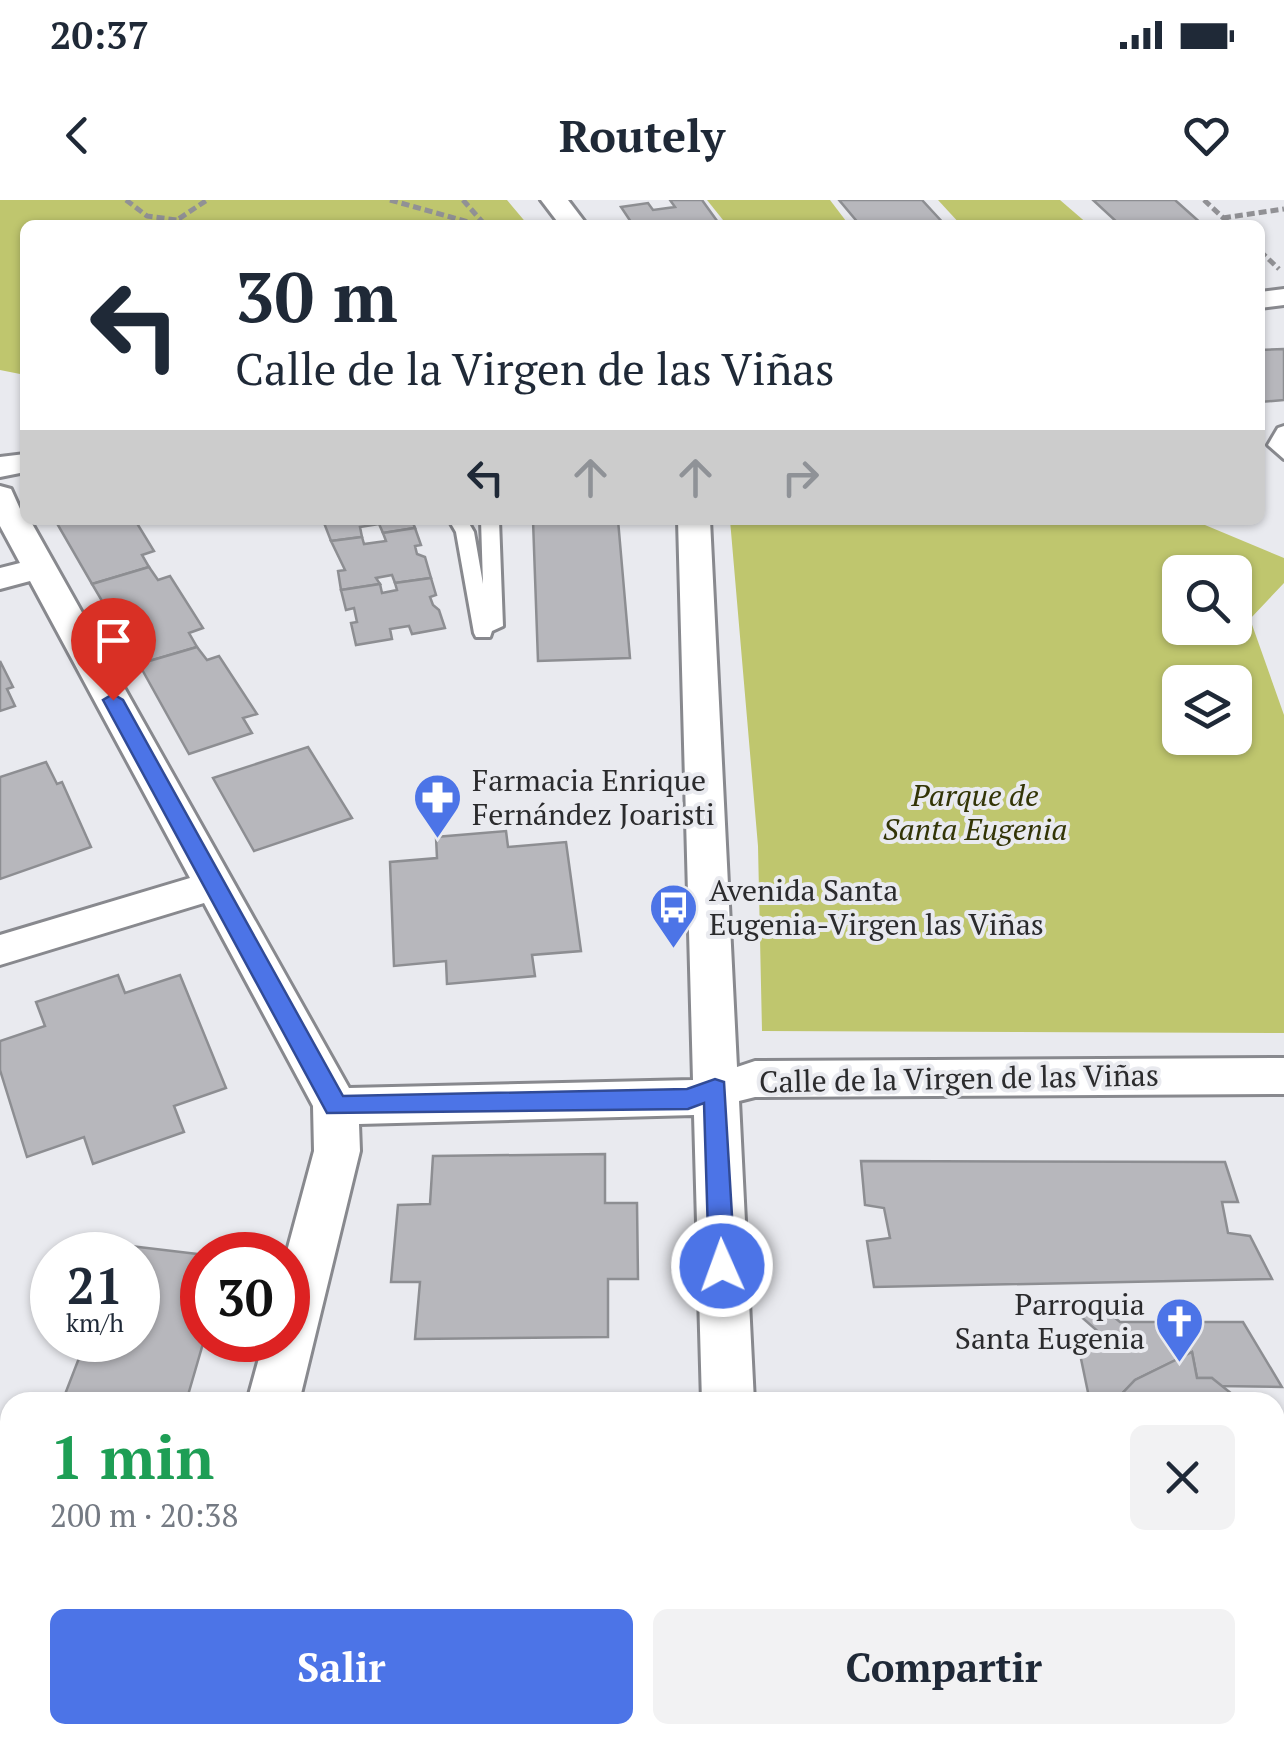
<!DOCTYPE html>
<html lang="es">
<head>
<meta charset="utf-8">
<style>
	:root { --surface:#fff; --page:#f2f2f3; --text:#1f2937; --muted:#747a83; --accent:#4c74e7 }
	body { margin:0; font-family:"PT Serif",serif; background:var(--page); color:var(--text); height:100vh; display:flex; flex-direction:column; font-size:38px; white-space:nowrap }
	* { box-sizing:border-box; margin:0 }
	p { font-size:32px; color:var(--muted) }
	.icon { flex:none; width:55px; height:55px; fill:none; stroke:currentColor; stroke-width:2; stroke-linecap:round; stroke-linejoin:round }
	.map { position:relative; flex:1; overflow:hidden }
	.details { position:absolute; left:0px; top:1192px; width:1285px; height:352px; display:flex; flex-direction:column; background:var(--surface); border-radius:30px 30px 0 0; box-shadow:0 2px 8px #0004 }
	.details>* { flex:none }
	.guide { position:absolute; left:20px; top:20px; width:1245px; height:305px; border-radius:15px; box-shadow:0 2px 8px #0004; background:#fff; color:var(--text); overflow:hidden }
	.tools { position:absolute; left:1162px; top:355px; display:grid; gap:20px }
	.tools a { display:grid; place-items:center; width:90px; height:90px; border-radius:15px; background:var(--surface); box-shadow:0 2px 8px #0004; font-size:50px }
	.speed { position:absolute; left:30px; top:1032px; display:flex; gap:20px; font-size:50px; font-weight:700; text-align:center }
	.speed>* { display:grid; place-content:center; width:130px; height:130px; border-radius:50%; background:var(--surface); box-shadow:0 2px 8px #0004; line-height:1 }
	.speed small { font-size:25px; font-weight:400 }
	.speed .limit { border:15px solid #d22; background:#fff; color:#111 }
	.pin { position:absolute; display:grid; place-items:center; width:85px; height:85px; color:#fff; margin:-102px -42px; border-radius:50% 50% 50% 0; rotate:-45deg; box-shadow:0 0 10px #0007 }
	.pin .icon { rotate:45deg }
	.me { position:absolute; width:110px; margin:-55px; rotate:358deg; stroke-linejoin:round; filter:drop-shadow(0 0 8px #0008) }
	.turn { display:flex; align-items:center; gap:35px; height:210px; padding:0 50px; font-size:45px }
	.turn .icon { width:130px; height:130px; stroke-width:2.5 }
	.turn b { display:block; font-size:70px; line-height:85px }
	.lanes { display:flex; align-items:center; height:95px; padding:0 50px; background:#0003; justify-content:center; gap:50px; direction:ltr }
	.lanes .off { opacity:.35 }
	.round { display:grid; place-items:center; flex:none; width:105px; height:105px; border-radius:15px; background:var(--page) }
	.overview { display:flex; align-items:center; justify-content:space-between; height:170px; padding:0 50px }
	h1 { font-size:60px; font-weight:700; line-height:75px; color:#1e9e55 }
	.button { display:flex; gap:20px; margin-top:auto; padding:20px 50px }
	.button a { flex:1; height:115px; border-radius:15px; background:var(--accent); color:#fff; font-size:40px; font-weight:700; line-height:115px; text-align:center }
	.button a+a { background:var(--page); color:var(--text) }
	.status { display:flex; justify-content:space-between; align-items:center; height:70px; padding:0 50px; background:var(--surface); direction:ltr }
	.status svg { height:28px; fill:currentColor }
	header { display:flex; justify-content:space-between; align-items:center; height:130px; padding:0 50px; background:var(--surface); font-size:45px; font-weight:700 }
	.map>svg:first-child { display:block }
	.green { fill:#bfc66e; fill-rule:evenodd }
	.building { fill:#b7b7bc; stroke:#8d8e92; stroke-width:2.5 }
	.lines { fill:none; stroke-linecap:round; stroke-linejoin:round }
	.service-casing { stroke:#88898e; stroke-width:6 }
	.minor-casing { stroke:#88898e; stroke-width:6 }
	.path { stroke:#919195; stroke-width:5; stroke-dasharray:8 4; stroke-linecap:butt }
	.service { fill:#fff; fill-rule:evenodd }
	.minor { fill:#fff; fill-rule:evenodd }
	.route { fill:#4c74e7; stroke:#314b96; stroke-width:2.5 }
	.labels { text-anchor:middle; stroke-width:8; stroke-linejoin:round; paint-order:stroke }
	.poi-label { font-size:30px; fill:#2b2b2d; stroke:#e9eaef; text-anchor:start }
	.park-label { font-size:30px; font-style:italic; fill:#323406; stroke:#e9eaef }
	.street-label { font-size:30px; fill:#2b2b2d; stroke:#e9eaef }
</style>
</head>
<body>
<div class="status"><b>20:37</b><svg viewBox="0 0 49 12"><path d="M0 12V9h3v3zM5 12V6h3v6zM10 12V3h3v9zM15 12V0h3v12zM26 1h20v11H26zM47 4h2v5h-2z"/></svg></div>
<header><svg class="icon" aria-label="back" viewBox="0 0 24 24"><path d="M15 5l-7 7 7 7"/></svg>Routely<svg class="icon" aria-label="heart" viewBox="0 0 24 24"><path d="M12 20l-8-8c-3-5 5-10 8-4 3-6 11-1 8 4z"/></svg></header>
<div class="map">
<svg width="1284" height="1543" viewBox="0 0 1284 1543">
	<rect width="100%" height="100%" fill="#e9eaef"/>
	<g class="green">
		<path d="M0,0H507L528,25H25V175L0,170Z"/>
		<path d="M707,0H830L849,25H727Z"/>
		<path d="M938,0H1060L1089,25H961Z"/>
		<path d="M730,320H1193L1284,358V383L1250,419L1284,515V833L762,831L758,646ZM1180,372H1235V428H1180ZM1180,482H1235V538H1180Z"/>
	</g>
	<g class="building">
		<path d="M670,0H702L720,25H633L621,7L648,3L653,10L675,7Z"/>
		<path d="M839,0H922L945,25H860Z"/>
		<path d="M1093,0H1175L1203,25H1120Z"/>
		<path d="M1284,149V200L1260,202V150Z"/>
		<path d="M55,320H135L154,351L142,355L149,367L92,384Z"/>
		<path d="M412,320L415,328L383,333L379,324L360,327L362,337L331,341L324,323Z"/>
		<path d="M533,320H618L630,458L538,461Z"/>
		<path d="M415,328L421,345L415,346L417,354L425,357L431,378L395,383L392,375L376,378L380,384L341,390L338,371L345,370L331,341L362,337L364,344L386,341L383,333Z"/>
		<path d="M149,367L158,380L170,376L203,428L189,433L197,447L139,464L92,384Z"/>
		<path d="M431,378L436,395L430,397L433,405L439,410L445,428L412,434L409,426L390,429L392,439L356,445L351,423L357,422L354,408L346,410L341,390L380,384L382,393L397,390L395,383Z"/>
		<path d="M197,447L207,460L219,456L257,514L243,518L252,533L189,554L139,464Z"/>
		<path d="M0,461L13,487L7,489L15,506L0,511Z"/>
		<path d="M308,547L352,618L254,651L213,578Z"/>
		<path d="M46,562L57,584L62,582L91,647L0,679V577Z"/>
		<path d="M506,631L508,647L566,642L581,751L532,755L535,776L447,784L446,761L394,766L390,662L437,658L436,637Z"/>
		<path d="M118,775L125,793L180,775L226,888L174,906L184,932L93,964L84,937L27,957L0,870V841L45,826L36,802Z"/>
		<path d="M605,954V1003H637L638,1079H608V1137L415,1139L420,1082H391L398,1005L430,1004L433,956Z"/>
		<path d="M861,961L1225,962L1238,1002H1222L1228,1033L1250,1036L1272,1079L874,1087L867,1041L890,1038L884,1008L865,1005Z"/>
		<path d="M122,1045L206,1055H202L204,1140L186,1202H62L86,1140H138V1055H118Z"/>
		<path d="M1109,1113L1120,1122H1243L1282,1187L1218,1186L1212,1178H1197L1192,1152L1135,1180L1115,1201L1090,1202L1080,1154L1102,1135L1078,1114Z"/>
		<path d="M1192,1152L1197,1178H1212L1242,1202H1114L1135,1180Z"/>
		<path d="M1275,1254L1284,1283V1300L1275,1305Z"/>
		<path d="M1,1261L10,1262V1471L0,1470Z"/>
		<path d="M0,1506L10,1507V1535H104L102,1543H0Z"/>
		<path d="M880,1535H1060L1061,1543H880Z"/>
	</g>
	<g class="lines">
		<defs>
			<g id="service">
				<path d="M1284,226V259L1268,245L1278,228Z"/>
				<path d="M449,320H467L474,332L483,384L481,320H499L503,426L492,431L490,437H476L474,433L456,332Z"/>
			</g>
			<g id="minor">
				<path d="M541,0H568L587,25H560Z"/>
				<path d="M1284,89V105L1260,108V92Z"/>
				<path d="M25,254V272L0,277V257Z"/>
				<path d="M0,286L11,289L25,320H30L349,888L693,880L678,320H710L737,867L755,861L1284,858V894L755,897L739,901L754,1202H702L694,915L359,924L360,951L299,1202H247L264,1140H288L286,1055L314,951L313,906L204,703L0,765V735L190,678L30,381L0,389V368L20,363L0,326Z"/>
				<path d="M157,1535H215L214,1543H154Z"/>
				<path d="M713,1535H771L772,1543H712Z"/>
			</g>
		</defs>
		<use href="#service" class="service-casing"/>
		<use href="#minor" class="minor-casing"/>
		<g class="path">
			<path d="M126,0L147,16L177,20"/>
			<path d="M390,0L479,25"/>
			<path d="M463,0L485,25"/>
			<path d="M1204,0L1231,25"/>
			<path d="M1223,18L1284,9"/>
			<path d="M185,25L177,20L207,0"/>
			<path d="M1260,51L1279,69"/>
		</g>
		<use href="#service" class="service"/>
		<use href="#minor" class="minor"/>
	</g>
	<path class="route" d="M113,494L123,500L343,896L687,889L715,879L724,882L735,1066L731,1073H713L709,1066L704,903L688,909L327,913L103,500Z"/>
	<defs>
		<symbol id="pharmacy-pin" viewBox="-11 -11 22 30"><path d="M0 17L-7.5 6A9.5 9.5 0 1 1 7.5 6Z" fill="#4c74e7" stroke="#e9eaef"/><path d="M-2-6h4v4h4v4h-4v4h-4v-4h-4v-4h4Z" fill="#fff"/></symbol>
		<symbol id="bus-pin" viewBox="-11 -11 22 30"><path d="M0 17L-7.5 6A9.5 9.5 0 1 1 7.5 6Z" fill="#4c74e7" stroke="#e9eaef"/><path d="M-5-6H5V4H4V6H2V4H-2V6H-4V4H-5ZM-3.5-4V0h7V-4ZM-3.5 1.2v1.5H-2V1.2ZM2 1.2v1.5H3.5V1.2Z" fill="#fff"/></symbol>
		<symbol id="church-pin" viewBox="-11 -11 22 30"><path d="M0 17L-7.5 6A9.5 9.5 0 1 1 7.5 6Z" fill="#4c74e7" stroke="#e9eaef"/><path d="M-1.2-6h2.4v3.5h3.3v2.4h-3.3V6h-2.4V-.1h-3.3v-2.4h3.3Z" fill="#fff"/></symbol>
	</defs>
	<g fill-rule="evenodd">
		<use href="#pharmacy-pin" x="410" y="570" width="55" height="75"/>
		<use href="#bus-pin" x="646" y="680" width="55" height="75"/>
		<use href="#church-pin" x="1152" y="1094" width="55" height="75"/>
	</g>
	<g class="labels">
		<g class="poi-label">
			<text x="472" y="591">Farmacia Enrique<tspan x="472" dy="34">Fernández Joaristi</tspan></text>
			<text x="709" y="701">Avenida Santa<tspan x="709" dy="34">Eugenia-Virgen las Viñas</tspan></text>
			<text x="1145" y="1115" text-anchor="end">Parroquia<tspan x="1145" dy="34">Santa Eugenia</tspan></text>
		</g>
		<g class="park-label">
			<text x="975" y="606">Parque de<tspan x="975" dy="34">Santa Eugenia</tspan></text>
		</g>
		<g class="street-label">
			<text transform="translate(959 879) rotate(-1)" y="10">Calle de la Virgen de las Viñas</text>
		</g>
	</g>
</svg>
<div class="tools">
<a><svg class="icon" aria-label="search" viewBox="0 0 24 24"><circle cx="10" cy="10" r="6"/><path d="M15 15l6 6"/></svg></a>
<a><svg class="icon" aria-label="layers" viewBox="0 0 24 24"><path d="M12 4l9 5-9 5-9-5zM3 14l9 5 9-5"/></svg></a>
</div>
<div class="speed"><div>21<small>km/h</small></div><div class="limit">30</div></div>
<div class="pin" style="left:113px;top:500px;background:#d93025"><svg class="icon" aria-label="arrive" viewBox="0 0 24 24"><path d="M6 21V4h12l-3 4 3 4H6"/></svg></div>
<svg class="me" style="left:722px;top:1066px" viewBox="-20 -20 40 40"><circle r="17" fill="#4c74e7" stroke="#fff" stroke-width="3"/><path d="M0-11L8 9 0 5-8 9z" fill="#fff"/></svg>
<div class="guide">
<div class="turn"><svg class="icon" aria-label="left" viewBox="0 0 24 24"><path d="M17 20v-9H6M10 6l-5 5 5 5"/></svg><div><b>30 m</b>Calle de la Virgen de las Viñas</div></div>
<div class="lanes"><svg class="icon" aria-label="left" viewBox="0 0 24 24"><path d="M17 20v-9H6M10 6l-5 5 5 5"/></svg><svg class="icon off" aria-label="ahead" viewBox="0 0 24 24"><path d="M12 20V5M6 11l6-6 6 6"/></svg><svg class="icon off" aria-label="ahead" viewBox="0 0 24 24"><path d="M12 20V5M6 11l6-6 6 6"/></svg><svg class="icon off" aria-label="right" viewBox="0 0 24 24"><path d="M7 20v-9h11M14 6l5 5-5 5"/></svg></div>
</div>
<section class="details">
<div class="overview"><div><h1>1 min</h1><p>200 m · 20:38</p></div><a class="round"><svg class="icon" aria-label="close" viewBox="0 0 24 24"><path d="M6 6l12 12M18 6L6 18"/></svg></a></div>
<div class="button"><a>Salir</a><a>Compartir</a></div>
</section>
</div>
</body>
</html>
